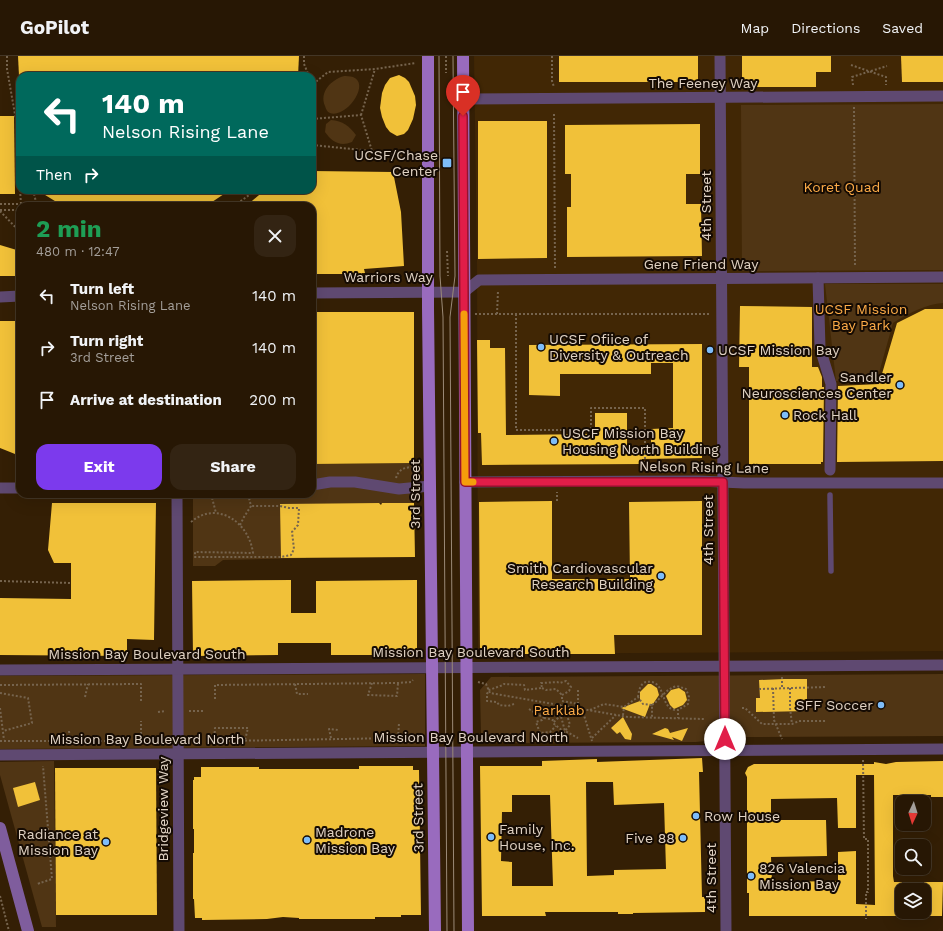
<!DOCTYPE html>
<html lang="en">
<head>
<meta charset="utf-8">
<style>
	:root { --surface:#271704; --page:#332413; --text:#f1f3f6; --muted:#a49f9a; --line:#433626; --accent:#7c3aed }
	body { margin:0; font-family:"Work Sans",sans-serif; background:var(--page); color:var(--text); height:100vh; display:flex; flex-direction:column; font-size:15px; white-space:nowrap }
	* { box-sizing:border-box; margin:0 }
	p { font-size:13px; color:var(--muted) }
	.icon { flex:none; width:22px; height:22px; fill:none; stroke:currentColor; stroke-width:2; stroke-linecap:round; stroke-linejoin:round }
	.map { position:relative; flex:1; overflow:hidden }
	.panel { position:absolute; left:16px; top:146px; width:300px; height:296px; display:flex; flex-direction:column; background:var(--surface); border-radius:12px; box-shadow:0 4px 16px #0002,0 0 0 1px var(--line) }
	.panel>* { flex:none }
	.top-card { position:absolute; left:16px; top:16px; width:300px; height:122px; border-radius:12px; box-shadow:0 4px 16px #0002,0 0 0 1px var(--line); background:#00695c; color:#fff; overflow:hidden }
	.needle { width:26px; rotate:184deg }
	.tools { position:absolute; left:895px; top:739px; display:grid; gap:8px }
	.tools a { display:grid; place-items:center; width:36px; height:36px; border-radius:8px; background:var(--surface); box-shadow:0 4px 16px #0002,0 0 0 1px var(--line); font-size:20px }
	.pin { position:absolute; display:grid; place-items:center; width:34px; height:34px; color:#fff; margin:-41px -17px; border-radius:50% 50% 50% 0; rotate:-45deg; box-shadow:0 0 4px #0007 }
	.pin .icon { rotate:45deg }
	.me { position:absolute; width:44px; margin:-22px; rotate:0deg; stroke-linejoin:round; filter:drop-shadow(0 0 3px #0008) }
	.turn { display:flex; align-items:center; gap:14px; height:84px; padding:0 20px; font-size:18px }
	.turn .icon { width:52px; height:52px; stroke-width:2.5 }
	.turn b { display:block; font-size:28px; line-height:34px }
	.then { display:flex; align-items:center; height:38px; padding:0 20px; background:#0003; gap:8px; font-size:15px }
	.round { display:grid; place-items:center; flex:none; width:42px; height:42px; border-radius:12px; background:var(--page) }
	.headline { display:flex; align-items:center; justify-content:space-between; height:68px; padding:0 20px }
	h1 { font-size:24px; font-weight:700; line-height:30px; color:#1e9e55 }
	.action { display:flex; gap:8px; margin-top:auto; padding:8px 20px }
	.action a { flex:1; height:46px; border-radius:12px; background:var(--accent); color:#fff; font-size:16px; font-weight:700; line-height:46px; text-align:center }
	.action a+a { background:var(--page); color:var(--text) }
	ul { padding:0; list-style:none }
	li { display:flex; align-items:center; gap:12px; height:52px; padding:0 20px }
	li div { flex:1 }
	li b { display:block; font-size:15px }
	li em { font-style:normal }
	header { display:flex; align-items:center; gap:24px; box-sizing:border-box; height:56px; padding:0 20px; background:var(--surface); border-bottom:1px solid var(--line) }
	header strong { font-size:19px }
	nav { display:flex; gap:22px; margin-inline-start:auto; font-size:14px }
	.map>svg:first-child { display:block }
	.built { fill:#412705 }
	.green { fill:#503514 }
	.building { fill:#f1c139; fill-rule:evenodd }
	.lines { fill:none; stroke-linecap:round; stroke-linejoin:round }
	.path { stroke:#76644e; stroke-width:2; stroke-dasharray:2 2; stroke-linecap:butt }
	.lane { stroke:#5f4971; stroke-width:5.5 }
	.street { stroke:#5f4971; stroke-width:11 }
	.secondary { stroke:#7f5d9d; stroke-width:12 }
	.primary { stroke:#996bbe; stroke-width:12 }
	.tram { stroke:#9b8a77; stroke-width:1 }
	.route-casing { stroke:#92132f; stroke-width:10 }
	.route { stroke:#e11d48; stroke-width:7 }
	.slow { stroke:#f59e0b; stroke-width:7 }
	.poi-dot { fill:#7ebdf9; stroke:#150b03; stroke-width:1.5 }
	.labels { text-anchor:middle; stroke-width:4; stroke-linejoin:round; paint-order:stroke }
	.street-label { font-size:14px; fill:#e0d2c3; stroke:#150b03 }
	.poi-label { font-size:14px; fill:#e0d2c3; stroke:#150b03; text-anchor:start }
	.park-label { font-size:14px; fill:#fdac48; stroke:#150b03 }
</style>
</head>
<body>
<header>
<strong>GoPilot</strong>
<nav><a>Map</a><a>Directions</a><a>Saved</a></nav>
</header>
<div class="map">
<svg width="943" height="875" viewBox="0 0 943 875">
	<rect width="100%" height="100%" fill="#341f05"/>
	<path class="built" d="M474,0H943V595L478,598L477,206Z"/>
	<g class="green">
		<path d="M344,20C346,20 350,20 353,21C371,28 346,63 330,57C327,56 326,53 325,50C319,36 331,24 344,20Z"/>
		<path d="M943,48V214L742,215L741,49Z"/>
		<path d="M331,64C343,65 349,70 356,79L352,86C340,91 332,86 325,76L326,68Z"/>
		<path d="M943,228V247C926,248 907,258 893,267L877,324L836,325L825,228Z"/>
		<path d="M414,407V447L306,448V502L223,504L215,510H193V438H312V408Z"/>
		<path d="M425,618V690L0,693V620Z"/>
		<path d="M943,618V680L747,681L696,686L494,687L485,685L481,678L480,634L491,621Z"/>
		<path d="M54,705L56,871H42L0,719V706Z"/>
	</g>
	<g class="building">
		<path d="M18,0H299L298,20H19Z"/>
		<rect x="559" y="0" width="139" height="26"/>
		<path d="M742,0H831V16H816V31H742Z"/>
		<path d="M901,0H943V26H902Z"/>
		<path d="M399,19L405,22L409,26L415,40L416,49L413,63L408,74L404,78L397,80L390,76L386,71L382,61L380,52L382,37L385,29L390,22Z"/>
		<path d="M0,60H14L15,138H0Z"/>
		<path d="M478,65H547V202L478,203Z"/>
		<path d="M700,68V118H686V148H701L702,200L567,201V151H571V118H565V69Z"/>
		<path d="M312,115L393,116L401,156L404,210L364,213L365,217H362V218H312V150H246L265,134H312Z"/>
		<path d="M37,134H230L206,150H63Z"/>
		<path d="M0,189L20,195V220H0Z"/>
		<path d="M740,250L812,251V311H818L822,321V331H824L823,406H821V408H749V311H739Z"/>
		<path d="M925,253H943V405L837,406L838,330L879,328L897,267Z"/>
		<path d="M312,256H414V407L312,408Z"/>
		<path d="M0,265H20V400L0,392Z"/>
		<path d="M477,284H490V292H505L506,379L595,378V357H627V391H651V373L673,372V307H651V318H560V340L529,339V289L702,288V402L642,403V408L482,409L481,377H478Z"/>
		<path d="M552,445V523H630L629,446L702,445V579H614L615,598H480L479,446Z"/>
		<path d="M52,447H156L154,584L127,583V600L0,599V542L71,543V507H54L48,494Z"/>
		<path d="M379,447L381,449L382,447H414L415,501L281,502L280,448Z"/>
		<path d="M291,524V557H316V525L417,524V599H331V587H278V599L193,600L192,525Z"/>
		<path d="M784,623H807V655L756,656V642H760L759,624Z"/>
		<path d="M648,628H651L657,632L659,639L653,648H650L645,661L621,652L640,645V636Z"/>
		<path d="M679,632L685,636L687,644L683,649L674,653L670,649L666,640L671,634Z"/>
		<path d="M623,661L632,678L631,684L625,683L620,676L617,678L611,672Z"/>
		<path d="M665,672L668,673L670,677L688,672L682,685L672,681L674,684L652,678Z"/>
		<path d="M702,702L703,716H699L702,841H705V856L633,857V858H618V856H545L546,860H482L480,710H542V705L597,703V706ZM586,726H613L614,749L664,747L666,813L614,814V819L587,820ZM512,739H550L553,830H512V806L501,805L502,756H512Z"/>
		<path d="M943,705V741H931V739H893V820L894,826H902V860H749V837H747V721L745,717L748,711L754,708H874V706L886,708L896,706ZM856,719H874L875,849L856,848V795L838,796V825L772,826L771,801L827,800L826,764H771V743L837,742L838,772H856Z"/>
		<path d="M359,710H413V714H419L421,859H401V861H375V863H299V862L283,861L267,863L202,864V862H195L194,843H193V797H194V773H193V724H194V721H201V711H259V713H359Z"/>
		<path d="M55,712H156L157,859H56Z"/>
		<path d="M35,726L40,744L18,751L13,732Z"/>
		<path d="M924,826H943L942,860H924Z"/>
	</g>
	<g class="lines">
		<g class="path">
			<path d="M7,0V13L20,87"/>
			<path d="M304,0V8L309,20"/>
			<path d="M446,0V17"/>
			<path d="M552,0V25L554,31"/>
			<path d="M851,9L886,21V29"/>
			<path d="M313,28L328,16L375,13L416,7"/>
			<path d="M853,29L852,21L887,10"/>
			<path d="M312,35L313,28"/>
			<path d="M854,51L855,211"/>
			<path d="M554,58L555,212"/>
			<path d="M361,59L375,13"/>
			<path d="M312,63L361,59L372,95"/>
			<path d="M20,87V117"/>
			<path d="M312,89L372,95L416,102"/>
			<path d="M20,134L21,148"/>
			<path d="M33,134L37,150"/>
			<path d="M0,148H26L29,150"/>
			<path d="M38,150L48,148L50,150"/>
			<path d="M234,150L256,134"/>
			<path d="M0,154H16L20,157"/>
			<path d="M0,155L20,176"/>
			<path d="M447,195L448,220"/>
			<path d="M475,258H711"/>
			<path d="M497,258L498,235"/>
			<path d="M516,258V374H591V352H645V414"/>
			<path d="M396,422C399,411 408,411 418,411"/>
			<path d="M211,438L216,457"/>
			<path d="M557,445V436"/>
			<path d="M191,466C217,444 249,466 253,497L195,496V501H281L291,499L294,493L292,476L298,469L299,452H289L280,450H251"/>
			<path d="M240,469L244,461L251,450L248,438"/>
			<path d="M0,525L71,527"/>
			<path d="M782,621V632"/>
			<path d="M478,626L486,628L490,637L628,661L704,663"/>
			<path d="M372,627L368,639L397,640L398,627"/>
			<path d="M295,628L297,638H308"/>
			<path d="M0,629L141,628V647"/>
			<path d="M542,632L546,634L556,633L562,639"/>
			<path d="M773,632L774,664L782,683"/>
			<path d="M790,632V652L792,668"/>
			<path d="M759,633L826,631"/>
			<path d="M0,637L28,642L32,667L3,675"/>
			<path d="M85,641L88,628"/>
			<path d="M638,641C639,633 641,624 651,626C654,626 657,628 659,631C665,639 664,655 678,654V662"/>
			<path d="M215,643V629L398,627L411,626L413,624"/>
			<path d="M514,648L508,650L499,649L497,646L487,645V638L489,634L503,629L504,628L524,629L525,634L542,632L541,627L557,626L560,627L566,625L571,631L569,635L562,639V645L578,648"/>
			<path d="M561,649L560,657L565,675L578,682"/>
			<path d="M652,649C661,643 665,633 677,630L686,633L689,641L688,648L678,654"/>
			<path d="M0,652L4,684"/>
			<path d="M578,652V633"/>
			<path d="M742,652H745L762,668H792L799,665H826"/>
			<path d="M529,653L544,662L542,664L536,666L540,677L550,676L556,670"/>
			<path d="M582,653L592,685"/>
			<path d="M590,654L604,648L624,651L638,641L643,648L652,649V661"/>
			<path d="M189,655H203"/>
			<path d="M158,656L166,655"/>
			<path d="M561,659L553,667L564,676L570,669L567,659L569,650"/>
			<path d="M623,659L624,651"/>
			<path d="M544,662L550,663L555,665"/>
			<path d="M69,675L70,685"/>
			<path d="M331,682L329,673L339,674"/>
			<path d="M398,682L399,667"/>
			<path d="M592,682L616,659"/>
			<path d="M0,685H127"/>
			<path d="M214,685L215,672H248L245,684"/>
			<path d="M225,685L398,682L418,684"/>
			<path d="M141,686V665"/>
			<path d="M863,704L864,783H868V836H866V863"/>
			<path d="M40,827L37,828L52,823L43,710"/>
			<path d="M0,840L9,875"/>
		</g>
		<path class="lane" d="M830,439L831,515"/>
		<g class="street">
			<path d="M720,0L726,875"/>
			<path d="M463,43L943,40"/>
			<path d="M818,222L820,292L831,328L830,414"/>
			<path d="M312,237L464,236L479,224L943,221"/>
			<path d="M0,241L20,240"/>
			<path d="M465,426L699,425L744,427H943"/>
			<path d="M312,429L330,426H355L399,433L430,430"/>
			<path d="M0,432H20"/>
			<path d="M177,438L179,875"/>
			<path d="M0,614L943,609"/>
			<path d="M0,699L943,693"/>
		</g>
		<path class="secondary" d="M0,772L28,875"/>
		<g class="primary">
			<path d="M428,0V252L435,875"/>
			<path d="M463,0L468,875"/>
		</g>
		<g class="tram">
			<path d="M439,0L440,220L443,261L447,875"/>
			<path d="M453,0L455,220L450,261L454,875"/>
		</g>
	</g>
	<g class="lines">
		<defs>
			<path id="route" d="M463,60L465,426H723L725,683"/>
		</defs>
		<use href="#route" class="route-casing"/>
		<use href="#route" class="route"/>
		<path class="slow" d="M464,258L465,426H473"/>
	</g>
	<g class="poi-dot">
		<rect x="442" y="102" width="10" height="10" rx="2"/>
		<circle cx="541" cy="291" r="4"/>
		<circle cx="710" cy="294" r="4"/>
		<circle cx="900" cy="329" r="4"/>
		<circle cx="785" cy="359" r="4"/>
		<circle cx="554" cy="385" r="4"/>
		<circle cx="661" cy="520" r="4"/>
		<circle cx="881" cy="649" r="4"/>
		<circle cx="696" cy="760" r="4"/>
		<circle cx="491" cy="781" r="4"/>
		<circle cx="683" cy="782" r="4"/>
		<circle cx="307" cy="784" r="4"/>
		<circle cx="106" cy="786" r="4"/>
		<circle cx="751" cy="820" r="4"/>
	</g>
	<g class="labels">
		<g class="street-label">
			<text x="703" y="32">The Feeney Way</text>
			<text transform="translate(706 150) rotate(-90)" y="5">4th Street</text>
			<text x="701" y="213">Gene Friend Way</text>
			<text x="388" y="226">Warriors Way</text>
			<text transform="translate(704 411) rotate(1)" y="5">Nelson Rising Lane</text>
			<text transform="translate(415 438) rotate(-90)" y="5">3rd Street</text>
			<text transform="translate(708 474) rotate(-90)" y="5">4th Street</text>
			<text x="471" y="601">Mission Bay Boulevard South</text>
			<text x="147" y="603">Mission Bay Boulevard South</text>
			<text x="471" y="686">Mission Bay Boulevard North</text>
			<text x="147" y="688">Mission Bay Boulevard North</text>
			<text transform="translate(163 753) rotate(-90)" y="5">Bridgeview Way</text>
			<text transform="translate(418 762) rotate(-91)" y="5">3rd Street</text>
			<text transform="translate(711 822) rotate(-90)" y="5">4th Street</text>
		</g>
		<g class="poi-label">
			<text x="438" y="104" text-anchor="end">UCSF/Chase<tspan x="438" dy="16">Center</tspan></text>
			<text x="549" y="288">UCSF Ofiice of<tspan x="549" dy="16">Diversity &amp; Outreach</tspan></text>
			<text x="718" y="299">UCSF Mission Bay</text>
			<text x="892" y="326" text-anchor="end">Sandler<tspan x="892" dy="16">Neurosciences Center</tspan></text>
			<text x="793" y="364">Rock Hall</text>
			<text x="562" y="382">USCF Mission Bay<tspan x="562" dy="16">Housing North Building</tspan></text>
			<text x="653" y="517" text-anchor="end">Smith Cardiovascular<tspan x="653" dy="16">Research Building</tspan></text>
			<text x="873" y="654" text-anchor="end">SFF Soccer</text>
			<text x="704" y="765">Row House</text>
			<text x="499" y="778">Family<tspan x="499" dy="16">House, Inc.</tspan></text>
			<text x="315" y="781">Madrone<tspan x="315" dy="16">Mission Bay</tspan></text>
			<text x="98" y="783" text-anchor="end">Radiance at<tspan x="98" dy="16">Mission Bay</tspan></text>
			<text x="675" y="787" text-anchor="end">Five 88</text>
			<text x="759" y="817">826 Valencia<tspan x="759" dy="16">Mission Bay</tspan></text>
		</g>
		<g class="park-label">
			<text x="842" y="136">Koret Quad</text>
			<text x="861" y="258">UCSF Mission<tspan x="861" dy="16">Bay Park</tspan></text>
			<text x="559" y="659">Parklab</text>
		</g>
	</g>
</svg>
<div class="tools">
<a><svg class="needle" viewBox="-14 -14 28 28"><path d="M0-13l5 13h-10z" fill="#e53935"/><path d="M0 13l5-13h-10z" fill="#a49f9a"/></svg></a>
<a><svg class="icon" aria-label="search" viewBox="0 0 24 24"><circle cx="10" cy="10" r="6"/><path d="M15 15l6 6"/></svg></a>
<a><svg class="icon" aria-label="layers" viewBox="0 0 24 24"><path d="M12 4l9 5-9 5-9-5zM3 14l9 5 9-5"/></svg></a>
</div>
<div class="pin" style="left:463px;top:60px;background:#d93025"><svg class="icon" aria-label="arrive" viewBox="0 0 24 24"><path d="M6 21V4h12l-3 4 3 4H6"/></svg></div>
<svg class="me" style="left:725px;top:683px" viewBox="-20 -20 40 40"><circle r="19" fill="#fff"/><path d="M0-13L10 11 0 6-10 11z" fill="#e11d48"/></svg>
<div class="top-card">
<div class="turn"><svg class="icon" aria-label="left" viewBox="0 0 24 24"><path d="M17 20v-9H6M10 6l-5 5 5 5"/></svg><div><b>140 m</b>Nelson Rising Lane</div></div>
<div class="then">Then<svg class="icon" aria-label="right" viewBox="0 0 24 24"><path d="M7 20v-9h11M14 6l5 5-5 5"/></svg></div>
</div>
<section class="panel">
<div class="headline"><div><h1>2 min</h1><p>480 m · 12:47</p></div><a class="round"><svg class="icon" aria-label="close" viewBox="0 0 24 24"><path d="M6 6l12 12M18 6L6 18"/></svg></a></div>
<ul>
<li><svg class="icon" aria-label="left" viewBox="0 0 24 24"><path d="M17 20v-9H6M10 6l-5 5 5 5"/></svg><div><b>Turn left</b><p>Nelson Rising Lane</p></div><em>140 m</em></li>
<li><svg class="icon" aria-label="right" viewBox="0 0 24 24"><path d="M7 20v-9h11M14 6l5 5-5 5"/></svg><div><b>Turn right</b><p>3rd Street</p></div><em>140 m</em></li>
<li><svg class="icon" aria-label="arrive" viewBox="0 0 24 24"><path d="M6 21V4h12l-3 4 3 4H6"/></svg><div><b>Arrive at destination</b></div><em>200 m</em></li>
</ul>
<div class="action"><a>Exit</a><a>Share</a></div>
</section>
</div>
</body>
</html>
